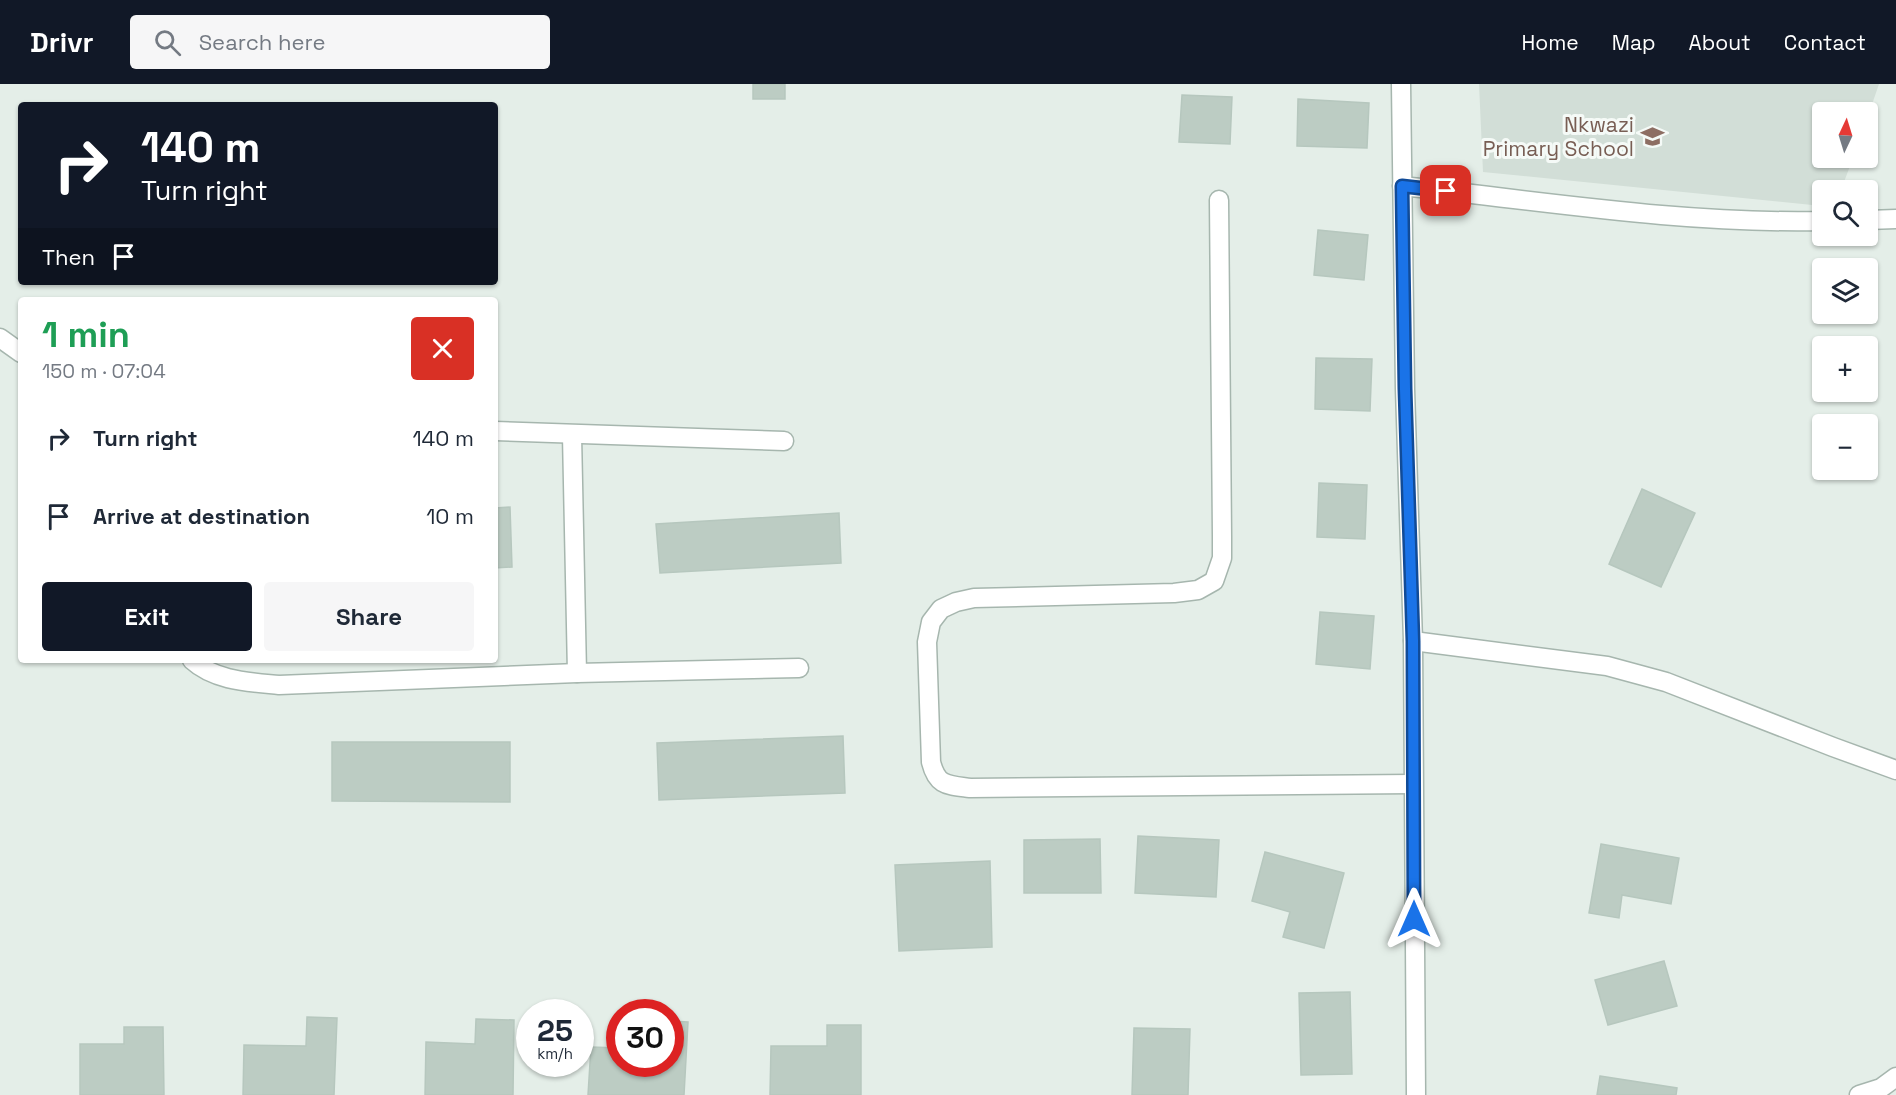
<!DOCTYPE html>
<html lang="en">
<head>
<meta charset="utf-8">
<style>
	:root { --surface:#fff; --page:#f6f6f7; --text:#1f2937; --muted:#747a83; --accent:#111827 }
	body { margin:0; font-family:"Space Grotesk",sans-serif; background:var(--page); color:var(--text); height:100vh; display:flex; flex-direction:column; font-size:22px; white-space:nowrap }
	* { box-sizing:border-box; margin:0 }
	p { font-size:20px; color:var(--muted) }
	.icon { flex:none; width:33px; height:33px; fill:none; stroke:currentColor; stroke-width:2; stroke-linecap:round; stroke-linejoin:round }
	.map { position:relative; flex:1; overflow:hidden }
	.panel { position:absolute; left:18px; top:213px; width:480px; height:366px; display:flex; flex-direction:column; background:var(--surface); border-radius:6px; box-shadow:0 2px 4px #0004 }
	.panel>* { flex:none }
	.guide { position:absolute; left:18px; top:18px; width:480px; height:183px; border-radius:6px; box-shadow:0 2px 4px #0004; background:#111827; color:#fff; overflow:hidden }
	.needle { width:39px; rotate:4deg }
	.buttons { position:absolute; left:1812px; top:18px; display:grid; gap:12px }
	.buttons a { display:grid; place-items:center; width:66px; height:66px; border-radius:6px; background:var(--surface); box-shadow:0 2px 4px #0004; font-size:30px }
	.speed { position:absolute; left:516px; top:915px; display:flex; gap:12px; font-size:30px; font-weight:700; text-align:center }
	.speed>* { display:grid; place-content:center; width:78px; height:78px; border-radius:50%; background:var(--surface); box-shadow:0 2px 4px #0004; line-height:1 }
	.speed small { font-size:15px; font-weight:400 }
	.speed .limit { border:9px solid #d22; background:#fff; color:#111 }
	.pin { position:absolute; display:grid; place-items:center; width:51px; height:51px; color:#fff; margin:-26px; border-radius:12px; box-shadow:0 3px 9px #0006 }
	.me { position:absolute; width:66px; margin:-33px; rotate:0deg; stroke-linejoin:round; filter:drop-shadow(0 0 4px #0008) }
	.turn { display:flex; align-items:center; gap:21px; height:126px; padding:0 24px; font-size:27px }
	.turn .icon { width:78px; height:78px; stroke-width:2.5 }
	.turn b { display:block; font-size:42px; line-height:51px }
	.then { display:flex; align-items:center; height:57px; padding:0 24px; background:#0003; gap:12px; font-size:22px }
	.round { display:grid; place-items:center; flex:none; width:63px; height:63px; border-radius:6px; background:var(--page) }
	.overview { display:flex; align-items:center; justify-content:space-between; height:102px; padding:0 24px }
	h1 { font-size:36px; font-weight:700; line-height:45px; color:#1e9e55 }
	.action { display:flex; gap:12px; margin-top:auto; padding:12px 24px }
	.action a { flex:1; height:69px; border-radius:6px; background:var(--accent); color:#fff; font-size:24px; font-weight:700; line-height:69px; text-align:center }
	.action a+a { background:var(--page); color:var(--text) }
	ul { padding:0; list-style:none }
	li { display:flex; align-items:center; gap:18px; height:78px; padding:0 24px }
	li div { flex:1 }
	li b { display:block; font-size:22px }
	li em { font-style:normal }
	header { display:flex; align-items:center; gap:36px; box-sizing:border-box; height:84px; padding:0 30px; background:var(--accent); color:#fff }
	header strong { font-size:28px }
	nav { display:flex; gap:33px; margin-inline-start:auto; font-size:21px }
	.search { width:420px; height:54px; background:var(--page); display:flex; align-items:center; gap:15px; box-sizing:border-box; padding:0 21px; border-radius:6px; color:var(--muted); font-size:22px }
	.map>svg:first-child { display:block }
	.built { fill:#d2ded7 }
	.building { fill:#bcccc3; stroke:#b6c7be; stroke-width:1.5 }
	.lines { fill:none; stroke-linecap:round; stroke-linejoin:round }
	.street-casing { stroke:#a6b6ae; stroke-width:21 }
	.street { stroke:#fff; stroke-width:18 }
	.route-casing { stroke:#114b97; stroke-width:15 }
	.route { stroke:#1a73e8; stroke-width:10 }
	.labels { text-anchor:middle; stroke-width:6; stroke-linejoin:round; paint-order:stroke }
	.education-label { font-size:21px; fill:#785e54; stroke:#f5faf7; text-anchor:end }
</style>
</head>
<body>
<header>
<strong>Drivr</strong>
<div class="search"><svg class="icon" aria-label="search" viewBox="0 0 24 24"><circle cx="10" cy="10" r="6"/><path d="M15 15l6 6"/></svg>Search here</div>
<nav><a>Home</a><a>Map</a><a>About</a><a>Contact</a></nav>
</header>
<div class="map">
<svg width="1896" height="1011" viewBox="0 0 1896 1011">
	<rect width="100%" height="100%" fill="#e4eee8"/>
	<path class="built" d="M1479,0H1879L1868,32V28H1822V74H1853L1841,106H1822V122L1483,88Z"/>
	<g class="building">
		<rect x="753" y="0" width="32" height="15"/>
		<path d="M1182,11L1232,13L1230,60L1179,58Z"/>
		<path d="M1298,15L1369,19L1367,64L1297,62Z"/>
		<path d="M1318,146L1368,151L1364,196L1314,191Z"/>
		<path d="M1316,274L1372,275L1370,327L1315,325Z"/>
		<path d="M1319,399L1367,401L1365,455L1317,453Z"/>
		<path d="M1642,405L1695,429L1661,503L1609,480Z"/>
		<path d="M510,423L512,483L495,484V424Z"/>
		<path d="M839,429L841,479L660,489L656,440Z"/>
		<path d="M1320,528L1374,532L1370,585L1316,580Z"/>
		<path d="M843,652L845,709L659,716L657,659Z"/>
		<path d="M332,658H510V718L332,717Z"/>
		<path d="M1138,752L1219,756L1216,813L1135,809Z"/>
		<path d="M1100,755L1101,809H1024V756Z"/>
		<path d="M1601,760L1679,774L1671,820L1622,811L1619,834L1589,829Z"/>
		<path d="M1265,768L1344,789L1324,864L1283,853L1290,828L1252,817Z"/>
		<path d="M990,777L992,863L899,867L895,781Z"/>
		<path d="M1664,877L1677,922L1608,941L1595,896Z"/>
		<path d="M1350,908L1352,990L1301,991L1299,909Z"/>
		<path d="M307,933L337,934L334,1011H243L244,961L306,962Z"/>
		<path d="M476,935L514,936L513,1011H425L426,958L475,960Z"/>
		<path d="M670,937L688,938L684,1011H588L591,963L620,964V980H670Z"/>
		<path d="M827,941H861V1011H770L771,962H827Z"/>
		<path d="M124,943H163L164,1011H80V960H124Z"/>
		<path d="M1134,944L1190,945L1188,1011H1132Z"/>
		<path d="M1600,992L1677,1004L1676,1011H1597Z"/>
	</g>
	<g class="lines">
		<defs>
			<g id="street">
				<path d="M1401,0L1405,305L1413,557L1416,1011"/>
				<path d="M1402,102C1542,117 1682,140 1822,137"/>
				<path d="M1219,116L1222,452V474L1214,497L1198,506L1174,509L974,514L956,518L941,525L931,538L927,558L931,678C937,702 947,701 970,704L1413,700"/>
				<path d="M1868,136L1896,135"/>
				<path d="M0,254L21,269"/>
				<path d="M495,347L784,357"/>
				<path d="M572,351L577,589"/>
				<path d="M1413,557L1607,582L1666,598L1833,663L1896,686"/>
				<path d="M192,576C215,597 249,598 279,601L577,589L799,584"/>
				<path d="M1859,1011L1881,1004L1896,993"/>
			</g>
		</defs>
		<use href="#street" class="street-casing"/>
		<use href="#street" class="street"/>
	</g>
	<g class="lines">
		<defs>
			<path id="route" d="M1414,835L1413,557L1405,305L1402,102L1446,107"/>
		</defs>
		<use href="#route" class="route-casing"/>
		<use href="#route" class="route"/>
	</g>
	<defs>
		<symbol id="school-bare" viewBox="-9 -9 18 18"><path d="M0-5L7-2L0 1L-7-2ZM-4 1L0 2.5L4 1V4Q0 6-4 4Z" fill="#8d6e63" stroke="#f5faf7" stroke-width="2.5" paint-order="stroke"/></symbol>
	</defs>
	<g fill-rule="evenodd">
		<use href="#school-bare" x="1636" y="36" width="33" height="33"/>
	</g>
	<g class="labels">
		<g class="education-label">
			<text x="1634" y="48">Nkwazi<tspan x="1634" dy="24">Primary School</tspan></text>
		</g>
	</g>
</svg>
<div class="buttons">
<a><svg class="needle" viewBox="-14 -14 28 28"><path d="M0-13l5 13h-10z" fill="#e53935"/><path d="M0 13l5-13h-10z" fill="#747a83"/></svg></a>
<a><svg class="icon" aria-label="search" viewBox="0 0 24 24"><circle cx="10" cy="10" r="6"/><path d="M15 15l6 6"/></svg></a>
<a><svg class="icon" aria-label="layers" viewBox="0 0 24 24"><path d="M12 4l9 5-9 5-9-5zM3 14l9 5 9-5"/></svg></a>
<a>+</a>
<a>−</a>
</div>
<div class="speed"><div>25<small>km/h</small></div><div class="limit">30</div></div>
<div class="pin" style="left:1446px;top:107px;background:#d93025"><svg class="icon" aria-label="arrive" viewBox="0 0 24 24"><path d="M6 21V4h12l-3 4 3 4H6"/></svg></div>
<svg class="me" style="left:1414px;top:835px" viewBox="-20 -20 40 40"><path d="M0-17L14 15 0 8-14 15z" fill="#1a73e8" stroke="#fff" stroke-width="4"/></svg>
<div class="guide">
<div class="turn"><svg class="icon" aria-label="right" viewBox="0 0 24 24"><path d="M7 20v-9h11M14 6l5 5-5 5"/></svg><div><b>140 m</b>Turn right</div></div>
<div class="then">Then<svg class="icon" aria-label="arrive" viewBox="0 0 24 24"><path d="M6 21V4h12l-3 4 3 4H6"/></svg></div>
</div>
<section class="panel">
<div class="overview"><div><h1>1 min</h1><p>150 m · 07:04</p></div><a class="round" style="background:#d93025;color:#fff"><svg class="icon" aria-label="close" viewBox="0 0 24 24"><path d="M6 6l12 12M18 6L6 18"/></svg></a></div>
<ul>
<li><svg class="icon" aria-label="right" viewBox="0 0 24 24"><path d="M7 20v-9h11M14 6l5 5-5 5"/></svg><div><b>Turn right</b></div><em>140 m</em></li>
<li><svg class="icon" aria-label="arrive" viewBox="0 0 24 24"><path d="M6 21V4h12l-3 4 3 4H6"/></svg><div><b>Arrive at destination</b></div><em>10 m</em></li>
</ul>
<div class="action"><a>Exit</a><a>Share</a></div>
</section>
</div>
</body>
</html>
